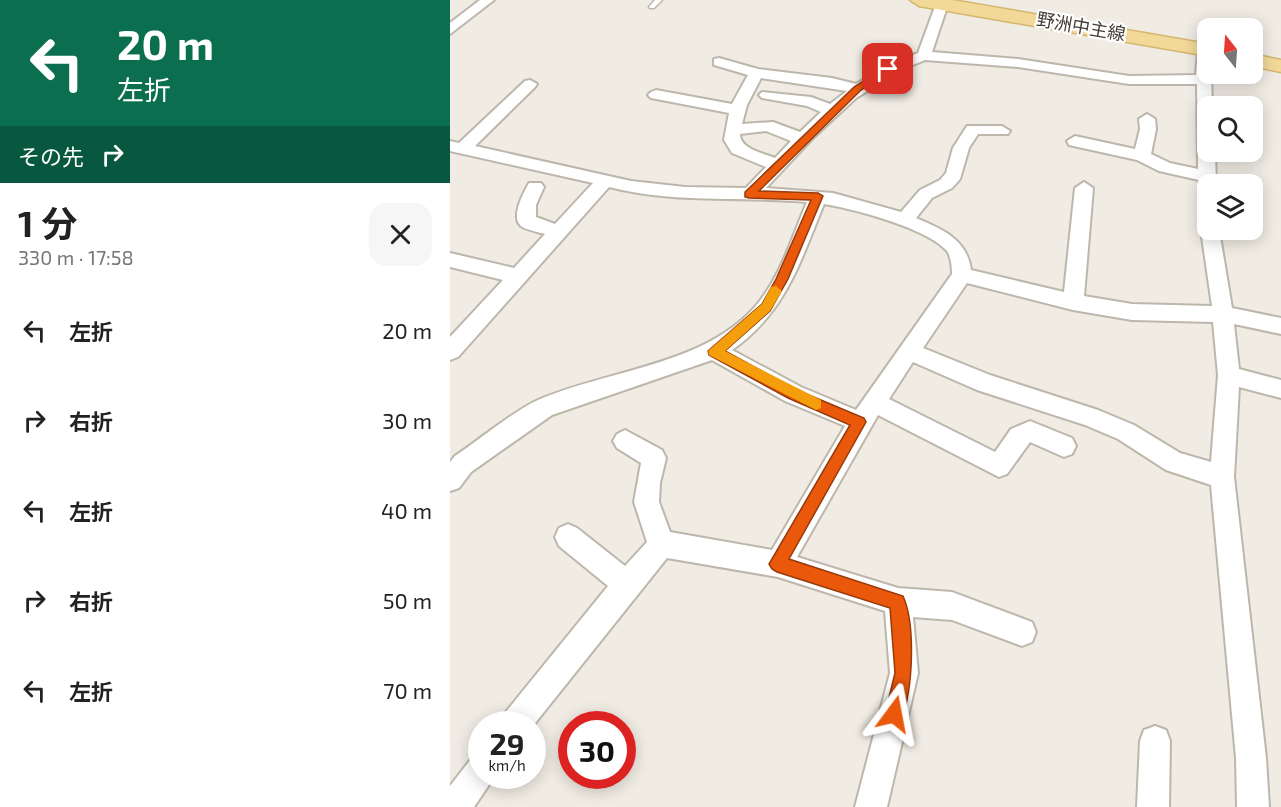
<!DOCTYPE html>
<html lang="ja">
<head>
<meta charset="utf-8">
<style>
	:root { --surface:#fff; --page:#f6f6f6; --text:#222; --muted:#767676 }
	body { margin:0; font-family:"Exo 2","Noto Sans JP",sans-serif; background:var(--page); color:var(--text); height:100vh; display:flex; flex-direction:column; font-size:22px; white-space:nowrap }
	* { box-sizing:border-box; margin:0 }
	p { font-size:20px; color:var(--muted) }
	.icon { flex:none; width:33px; height:33px; fill:none; stroke:currentColor; stroke-width:2; stroke-linecap:round; stroke-linejoin:round }
	.map { position:relative; flex:1; overflow:hidden }
	.panel { display:flex; flex-direction:column; background:var(--surface); width:450px }
	.panel>* { flex:none }
	.top-card { background:#0b6e4f; color:#fff; overflow:hidden }
	.needle { width:39px; rotate:343deg }
	.tools { position:absolute; left:747px; top:18px; display:grid; gap:12px }
	.tools a { display:grid; place-items:center; width:66px; height:66px; border-radius:12px; background:var(--surface); box-shadow:0 3px 15px #0003; font-size:30px }
	.speed { position:absolute; left:18px; top:711px; display:flex; gap:12px; font-size:30px; font-weight:700; text-align:center }
	.speed>* { display:grid; place-content:center; width:78px; height:78px; border-radius:50%; background:var(--surface); box-shadow:0 3px 15px #0003; line-height:1 }
	.speed small { font-size:15px; font-weight:400 }
	.speed .limit { border:9px solid #d22; background:#fff; color:#111 }
	.pin { position:absolute; display:grid; place-items:center; width:51px; height:51px; color:#fff; margin:-26px; border-radius:12px; box-shadow:0 3px 9px #0006 }
	.me { position:absolute; width:66px; margin:-33px; rotate:13deg; stroke-linejoin:round; filter:drop-shadow(0 0 4px #0008) }
	.turn { display:flex; align-items:center; gap:21px; height:126px; padding:0 18px; font-size:27px }
	.turn .icon { width:78px; height:78px; stroke-width:2.5 }
	.turn b { display:block; font-size:42px; line-height:51px }
	.then { display:flex; align-items:center; height:57px; padding:0 18px; background:#0003; gap:12px; font-size:22px }
	.round { display:grid; place-items:center; flex:none; width:63px; height:63px; border-radius:18px; background:var(--page) }
	.overview { display:flex; align-items:center; justify-content:space-between; height:102px; padding:0 18px }
	h1 { font-size:36px; font-weight:700; line-height:45px }
	ul { padding:0; list-style:none }
	li { display:flex; align-items:center; gap:18px; height:90px; padding:0 18px }
	li div { flex:1 }
	li b { display:block; font-size:22px }
	li em { font-style:normal }
	main { display:flex; flex:1; min-height:0 }
	.map>svg:first-child { display:block }
	.lines { fill:none; stroke-linecap:round; stroke-linejoin:round }
	.service-casing { stroke:#bdb7ab; stroke-width:3 }
	.minor-casing { stroke:#bdb7ab; stroke-width:4 }
	.primary-casing { stroke:#d5b66d; stroke-width:3 }
	.service { fill:#fff; fill-rule:evenodd }
	.minor { fill:#fff; fill-rule:evenodd }
	.primary { fill:#f2d99a; fill-rule:evenodd }
	.route { fill:#ea580c; stroke:#983908; stroke-width:1.5 }
	.slow { fill:#f59e0b }
	.labels { text-anchor:middle; stroke-width:4.5; stroke-linejoin:round; paint-order:stroke }
	.far-street-label { font-size:18px; fill:#413c35; stroke:#fff }
</style>
</head>
<body>
<main>
<section class="panel">
<div class="top-card">
<div class="turn"><svg class="icon" aria-label="left" viewBox="0 0 24 24"><path d="M17 20v-9H6M10 6l-5 5 5 5"/></svg><div><b>20 m</b>左折</div></div>
<div class="then">その先<svg class="icon" aria-label="right" viewBox="0 0 24 24"><path d="M7 20v-9h11M14 6l5 5-5 5"/></svg></div>
</div>
<div class="overview"><div><h1>1 分</h1><p>330 m · 17:58</p></div><a class="round"><svg class="icon" aria-label="close" viewBox="0 0 24 24"><path d="M6 6l12 12M18 6L6 18"/></svg></a></div>
<ul>
<li><svg class="icon" aria-label="left" viewBox="0 0 24 24"><path d="M17 20v-9H6M10 6l-5 5 5 5"/></svg><div><b>左折</b></div><em>20 m</em></li>
<li><svg class="icon" aria-label="right" viewBox="0 0 24 24"><path d="M7 20v-9h11M14 6l5 5-5 5"/></svg><div><b>右折</b></div><em>30 m</em></li>
<li><svg class="icon" aria-label="left" viewBox="0 0 24 24"><path d="M17 20v-9H6M10 6l-5 5 5 5"/></svg><div><b>左折</b></div><em>40 m</em></li>
<li><svg class="icon" aria-label="right" viewBox="0 0 24 24"><path d="M7 20v-9h11M14 6l5 5-5 5"/></svg><div><b>右折</b></div><em>50 m</em></li>
<li><svg class="icon" aria-label="left" viewBox="0 0 24 24"><path d="M17 20v-9H6M10 6l-5 5 5 5"/></svg><div><b>左折</b></div><em>70 m</em></li>
</ul>
</section>
<div class="map">
<svg width="831" height="807" viewBox="0 0 831 807">
	<rect width="100%" height="100%" fill="#f0ece4"/>
	<g class="lines">
		<defs>
			<path id="service" d="M205,0H212L204,8H200L199,7Z"/>
			<g id="minor">
				<path d="M30,0H44L0,34V23Z"/>
				<path d="M492,0L498,4L482,52L568,59L679,76L746,75L748,50L758,46V74H761L762,106H758V152H765L766,184H758V206L749,200V180L709,171L687,160L619,145L617,141L625,136L685,149L690,129L689,119L697,114L705,119L706,129L701,154L720,163L748,169L747,84H679L568,67L475,60L453,69L406,98L364,137L316,188L383,193L451,212L470,190L490,180L496,173L503,148L517,126H552L560,131L558,134H528L519,148L510,179L502,188L482,198L466,218C492,229 517,239 521,270L614,292L625,188L634,182L643,188L634,296L682,304L762,306L751,230L758,224V230H769L782,308L831,318V334L784,324L789,369L831,380V398L789,387L784,477L816,758L819,807H787L786,758L761,485L716,470L668,439L635,425L527,390L463,362L439,399L545,452L561,429L580,421L622,438L626,446L622,454L614,457L580,442L557,474L549,477L428,415L347,557L448,588L502,592L582,622L586,632L582,642L572,646L502,620L463,617L468,673L437,807H405L440,673L435,611L328,577L217,558L82,727V724H51L55,713L158,586L109,546L105,537L109,528L118,524L127,528L175,566L197,542L184,502L191,463L167,448L163,441L167,434L175,430L212,450L216,458L210,483L209,502L220,532L322,550L395,426L335,401L262,360L102,415L21,472L9,488L0,491V462L5,456C29,440 62,412 88,400C157,370 251,366 304,308C330,279 342,237 357,202C290,196 225,204 159,187L8,357L0,360V337L53,280L0,267V253L64,268L95,234C88,232 76,230 71,226C60,217 74,192 79,183H91L94,187L86,205V217L105,224L143,183L0,151V141L9,143L75,81L80,80L87,84L85,87L25,146L181,181L235,187L296,188L316,167L282,153L274,140L279,113L201,98L198,95L201,92L206,90L282,104L298,75L264,65V59L269,58L308,69L382,78L406,84L443,63L468,53L486,4ZM311,78L397,91L380,104L361,97L312,92L309,95L312,98L357,106L371,112L350,132L323,122L292,124L297,105ZM316,131L341,141L325,158C313,153 290,149 290,134ZM374,204C404,209 477,228 497,251C501,257 502,267 502,274L406,410L351,387L282,350C336,312 350,262 374,204ZM517,283L623,310L682,320L763,322L768,375L761,462L730,453L684,425L648,410L540,375L473,348Z"/>
				<path d="M705,726L716,730L720,741L719,807H687L690,741L694,730Z"/>
				<path d="M32,755V776H45L24,807H0V786L21,759Z"/>
			</g>
			<g id="primary">
				<path d="M460,0H502L758,44V56L469,6Z"/>
				<path d="M802,54L831,60V72L802,66Z"/>
			</g>
		</defs>
		<use href="#service" class="service-casing"/>
		<use href="#minor" class="minor-casing"/>
		<use href="#primary" class="primary-casing"/>
		<use href="#service" class="service"/>
		<use href="#minor" class="minor"/>
		<use href="#primary" class="primary"/>
	</g>
	<path class="route" d="M435,67L442,69L410,91L309,191L368,193L373,196L338,279L320,311L275,351L347,390L414,418L416,422L339,559L453,596C466,625 463,691 451,720L444,723L438,720L435,714L445,673L440,608L327,572L322,569L319,564L400,425L338,398L259,355L258,351L312,304L326,279L361,200L299,198L295,197V192L404,87Z"/>
	<path class="slow" d="M326,286L332,291L320,311L275,351L371,400V408L366,410L259,355L258,351L312,304L321,287Z"/>
	<g class="labels">
		<g class="far-street-label">
			<text transform="translate(631 27) rotate(10)" y="6">野洲中主線</text>
		</g>
	</g>
</svg>
<div class="tools">
<a><svg class="needle" viewBox="-14 -14 28 28"><path d="M0-13l5 13h-10z" fill="#e53935"/><path d="M0 13l5-13h-10z" fill="#767676"/></svg></a>
<a><svg class="icon" aria-label="search" viewBox="0 0 24 24"><circle cx="10" cy="10" r="6"/><path d="M15 15l6 6"/></svg></a>
<a><svg class="icon" aria-label="layers" viewBox="0 0 24 24"><path d="M12 4l9 5-9 5-9-5zM3 14l9 5 9-5"/></svg></a>
</div>
<div class="speed"><div>29<small>km/h</small></div><div class="limit">30</div></div>
<div class="pin" style="left:438px;top:69px;background:#d93025"><svg class="icon" aria-label="arrive" viewBox="0 0 24 24"><path d="M6 21V4h12l-3 4 3 4H6"/></svg></div>
<svg class="me" style="left:444px;top:714px" viewBox="-20 -20 40 40"><path d="M0-17L14 15 0 8-14 15z" fill="#ea580c" stroke="#fff" stroke-width="4"/></svg>
</div>
</main>
</body>
</html>
